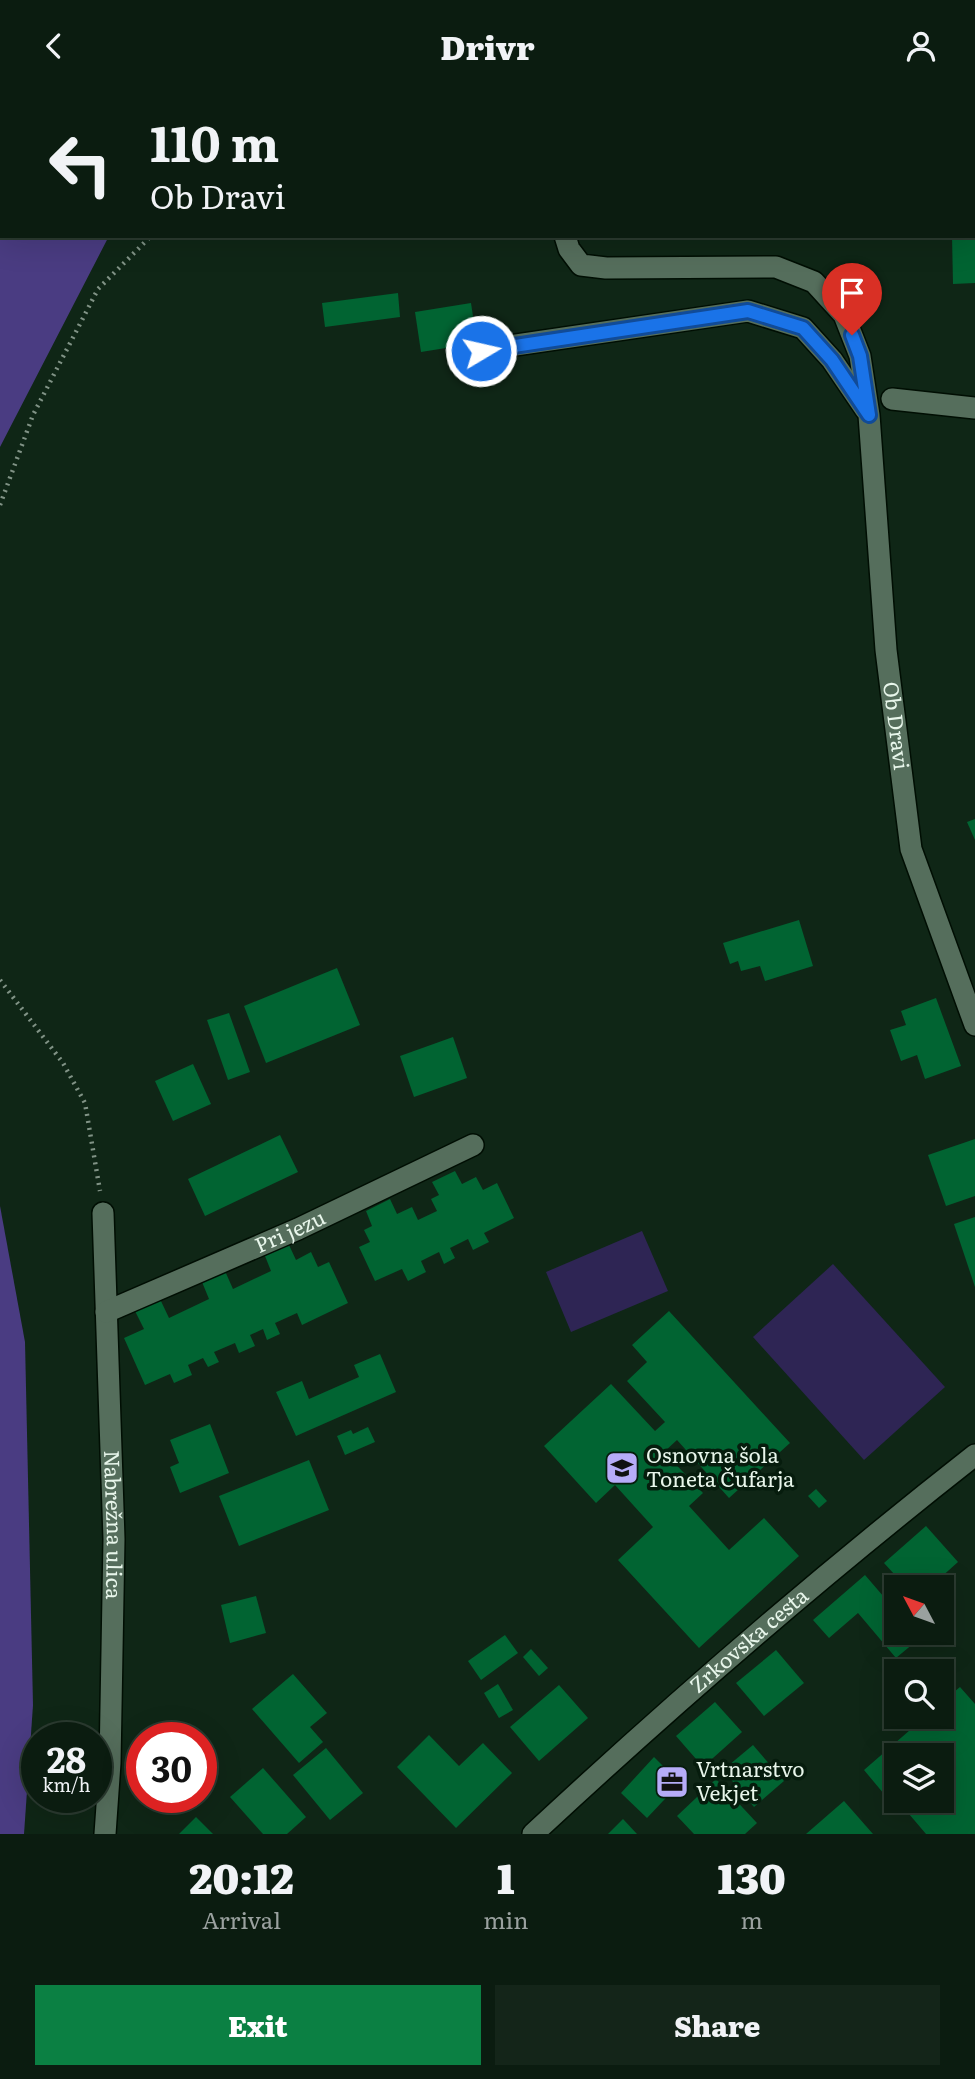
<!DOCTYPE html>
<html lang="en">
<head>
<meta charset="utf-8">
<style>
	:root { --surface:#0b1c10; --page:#142519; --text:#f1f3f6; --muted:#9aa19f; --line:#2b3a30; --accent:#0b8043 }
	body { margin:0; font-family:Literata,serif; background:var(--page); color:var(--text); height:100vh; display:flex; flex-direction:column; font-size:26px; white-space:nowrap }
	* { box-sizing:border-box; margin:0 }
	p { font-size:23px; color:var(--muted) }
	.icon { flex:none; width:38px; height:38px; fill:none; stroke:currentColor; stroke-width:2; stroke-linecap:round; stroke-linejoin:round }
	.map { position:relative; height:1743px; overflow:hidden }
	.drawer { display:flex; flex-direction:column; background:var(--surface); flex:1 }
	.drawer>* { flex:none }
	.hud { position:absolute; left:0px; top:0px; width:976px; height:147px; box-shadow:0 7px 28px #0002,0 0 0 2px var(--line); background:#0b1c10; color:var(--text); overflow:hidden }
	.needle { width:46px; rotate:311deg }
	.buttons { position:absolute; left:884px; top:1484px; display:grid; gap:14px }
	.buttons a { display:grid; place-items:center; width:70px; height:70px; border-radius:0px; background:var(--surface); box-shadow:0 7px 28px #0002,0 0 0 2px var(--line); font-size:35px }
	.speed { position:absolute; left:21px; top:1631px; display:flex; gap:14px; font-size:35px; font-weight:700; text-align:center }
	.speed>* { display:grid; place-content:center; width:91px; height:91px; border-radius:50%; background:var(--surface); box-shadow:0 7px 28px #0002,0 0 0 2px var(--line); line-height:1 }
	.speed small { font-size:18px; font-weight:400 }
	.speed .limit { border:10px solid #d22; background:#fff; color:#111 }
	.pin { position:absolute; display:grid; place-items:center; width:60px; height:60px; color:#fff; margin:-72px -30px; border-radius:50% 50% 50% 0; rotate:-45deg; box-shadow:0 0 7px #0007 }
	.pin .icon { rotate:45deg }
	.me { position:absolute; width:77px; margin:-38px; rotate:81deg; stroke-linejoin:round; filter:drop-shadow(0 0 5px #0008) }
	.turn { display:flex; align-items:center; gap:24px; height:147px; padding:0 35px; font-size:32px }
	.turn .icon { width:91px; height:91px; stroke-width:2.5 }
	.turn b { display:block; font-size:49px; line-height:60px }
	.eta { display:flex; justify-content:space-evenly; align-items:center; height:119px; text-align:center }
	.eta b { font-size:42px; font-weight:800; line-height:49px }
	.action { display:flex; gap:14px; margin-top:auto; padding:14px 35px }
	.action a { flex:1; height:80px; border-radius:0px; background:var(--accent); color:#fff; font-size:28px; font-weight:800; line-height:80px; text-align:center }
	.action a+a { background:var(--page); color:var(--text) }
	header { display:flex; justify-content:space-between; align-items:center; height:91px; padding:0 35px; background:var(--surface); font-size:32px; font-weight:800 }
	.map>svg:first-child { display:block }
	.green { fill:#2e2554 }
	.water { fill:#4a3c82 }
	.building { fill:#016432 }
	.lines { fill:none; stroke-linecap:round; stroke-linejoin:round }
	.minor-casing { stroke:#000e03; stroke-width:24 }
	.path { stroke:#819386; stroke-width:4.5; stroke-dasharray:2 5; stroke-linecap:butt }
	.minor { stroke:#556e5c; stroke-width:21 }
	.route-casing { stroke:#114b97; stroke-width:18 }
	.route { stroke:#1a73e8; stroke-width:12 }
	.labels { text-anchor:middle; stroke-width:7; stroke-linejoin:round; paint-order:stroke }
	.street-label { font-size:21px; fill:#e8f6eb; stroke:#061c0d }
	.poi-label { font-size:21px; fill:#e8f6eb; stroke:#061c0d; text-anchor:start }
</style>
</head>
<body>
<header><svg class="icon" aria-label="back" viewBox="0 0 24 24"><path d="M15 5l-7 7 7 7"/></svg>Drivr<svg class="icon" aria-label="person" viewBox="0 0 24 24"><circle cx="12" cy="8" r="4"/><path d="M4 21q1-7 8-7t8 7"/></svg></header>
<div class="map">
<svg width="975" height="1743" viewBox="0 0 975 1743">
	<rect width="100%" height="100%" fill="#0f2616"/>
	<g class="green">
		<path d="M642,1140L668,1200L571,1241L546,1181Z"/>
		<path d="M833,1173L945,1296L864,1369L753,1246Z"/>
	</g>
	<g class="water">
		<path d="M0,0H202L2,2V145H109L0,356Z"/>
		<path d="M0,1115L25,1251L33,1614L24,1743H0Z"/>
	</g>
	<g class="building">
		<path d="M952,145H975V192L953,193Z"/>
		<path d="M398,202L400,226L325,236L322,212Z"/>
		<path d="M471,212L477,252L421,261L415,221Z"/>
		<path d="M975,728V749L967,731Z"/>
		<path d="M799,829L813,875L765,890L760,875L741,880L738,870L730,873L723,852Z"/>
		<path d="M337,877L360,934L266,972L244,915Z"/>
		<path d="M936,907L961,975L925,988L917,964L901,970L890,939L906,934L901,920Z"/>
		<path d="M229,922L250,981L228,989L207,929Z"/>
		<path d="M453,946L467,987L414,1006L400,965Z"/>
		<path d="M193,973L211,1013L173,1030L155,990Z"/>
		<path d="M280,1044L298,1081L205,1125L188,1088Z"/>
		<path d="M975,1048V1105L946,1115L928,1064Z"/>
		<path d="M455,1080L462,1093L476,1086L483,1099L497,1092L514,1127L484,1142L489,1151L473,1159L468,1148L450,1157L455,1167L444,1173L439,1161L421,1170L426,1181L408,1190L402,1178L375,1190L359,1156L370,1151L364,1139L372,1135L366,1120L390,1108L397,1123L412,1116L418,1129L437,1120L431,1108L439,1104L432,1091Z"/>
		<path d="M975,1126V1196L954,1133Z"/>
		<path d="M289,1154L296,1169L311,1161L318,1176L329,1171L348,1212L302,1234L297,1222L275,1232L280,1243L267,1249L263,1238L250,1244L255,1255L239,1262L235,1252L214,1261L219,1271L208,1276L203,1267L188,1274L192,1284L174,1292L170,1283L145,1294L124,1247L144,1238L135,1220L160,1208L169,1227L209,1208L202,1191L225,1180L233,1198L271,1180L265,1165Z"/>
		<path d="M669,1220L790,1352L729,1407L677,1349L664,1361L703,1402L689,1415L729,1459L764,1427L799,1465L699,1557L618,1469L653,1436L615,1394L596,1412L544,1355L611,1293L655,1340L665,1331L627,1290L647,1271L632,1254Z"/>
		<path d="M380,1263L396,1301L296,1345L276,1301L302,1290L309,1308L359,1286L354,1274Z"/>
		<path d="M210,1333L229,1382L180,1402L170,1376L179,1372L170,1349Z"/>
		<path d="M368,1336L375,1351L345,1364L337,1345L351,1339L353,1343Z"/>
		<path d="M309,1369L329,1419L239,1455L219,1405Z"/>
		<path d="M816,1398L827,1410L819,1417L808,1405Z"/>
		<path d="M926,1435L958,1471L930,1496H906L884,1472Z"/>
		<path d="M865,1484L896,1520V1542H915L920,1547L896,1567L858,1522L829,1547L813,1529Z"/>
		<path d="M256,1505L266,1542L230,1552L221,1514Z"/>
		<path d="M505,1544L518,1562L481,1589L468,1570Z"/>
		<path d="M531,1558L548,1577L539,1585L523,1566Z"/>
		<path d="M776,1559L804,1592L764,1625L736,1592Z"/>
		<path d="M293,1583L327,1622L310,1636L323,1651L299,1672L252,1618Z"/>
		<path d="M498,1593L513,1619L499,1627L484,1602Z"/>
		<path d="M559,1594L588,1627L539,1670L510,1636Z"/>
		<path d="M960,1596L975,1613V1743H926L898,1710H942V1664H896V1692L884,1703L864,1679L925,1626H942V1611Z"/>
		<path d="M715,1611L742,1641L703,1676L676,1645Z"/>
		<path d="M429,1644L459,1675L483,1652L512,1682L456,1737L397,1676Z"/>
		<path d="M753,1654L784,1690L754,1716L723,1679Z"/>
		<path d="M326,1657L363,1702L330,1729L293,1684Z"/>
		<path d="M654,1666L680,1692L647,1727L621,1702Z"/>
		<path d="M263,1677L306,1726L287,1743H263L230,1706Z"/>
		<path d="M716,1688L757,1732L745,1743H694L677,1725Z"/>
		<path d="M844,1710L873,1743H806Z"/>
		<path d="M196,1726L213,1743H179Z"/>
		<path d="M623,1728L637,1743H608Z"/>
	</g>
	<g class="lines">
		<defs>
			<g id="minor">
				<path d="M533,0V2"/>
				<path d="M304,2L306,0"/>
				<path id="s1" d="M565,145L569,158L581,174L606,177L776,176L814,191L844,224L860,265L869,324L886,559L911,758L975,934"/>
				<path d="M481,259L748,220L803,237L832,269L866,319"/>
				<path d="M892,308L975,317"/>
				<path id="s2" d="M103,1122L114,1448L110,1672L105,1743"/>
				<path id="s3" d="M106,1221L298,1138L473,1054"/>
				<path id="s4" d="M533,1743C675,1611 822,1484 975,1364"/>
			</g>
		</defs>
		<use href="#minor" class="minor-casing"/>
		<g class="path">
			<path d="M0,414L33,324L98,198L151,145"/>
			<path d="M0,889L63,972L85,1012L100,1100"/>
		</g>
		<use href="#minor" class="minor"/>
	</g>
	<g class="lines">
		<defs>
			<path id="route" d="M481,260L748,220L803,237L832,269L869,324L860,265L852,244"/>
		</defs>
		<use href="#route" class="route-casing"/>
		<use href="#route" class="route"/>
	</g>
	<defs>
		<symbol id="school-square" viewBox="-11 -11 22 22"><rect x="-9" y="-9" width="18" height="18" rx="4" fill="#b6acf8" stroke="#061c0d"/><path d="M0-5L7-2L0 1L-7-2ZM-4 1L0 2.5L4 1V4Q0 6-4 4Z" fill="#111"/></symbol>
		<symbol id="office-square" viewBox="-11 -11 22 22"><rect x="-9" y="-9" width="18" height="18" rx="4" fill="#b6acf8" stroke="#061c0d"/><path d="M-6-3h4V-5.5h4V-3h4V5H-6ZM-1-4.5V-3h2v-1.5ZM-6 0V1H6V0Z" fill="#111"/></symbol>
	</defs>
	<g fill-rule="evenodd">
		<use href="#school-square" x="603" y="1358" width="38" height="38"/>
		<use href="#office-square" x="653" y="1672" width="38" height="38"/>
	</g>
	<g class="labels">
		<g class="street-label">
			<text dy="7" stroke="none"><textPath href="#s1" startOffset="730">Ob Dravi</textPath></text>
			<text dy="7" stroke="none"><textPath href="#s3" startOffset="201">Pri jezu</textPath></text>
			<text dy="7" stroke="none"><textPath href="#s2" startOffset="312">Nabrežna ulica</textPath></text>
			<text dy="7" stroke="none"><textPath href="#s4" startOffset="290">Zrkovska cesta</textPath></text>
		</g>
		<g class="poi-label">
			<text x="646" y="1372">Osnovna šola<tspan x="646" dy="24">Toneta Čufarja</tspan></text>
			<text x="696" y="1686">Vrtnarstvo<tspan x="696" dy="24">Vekjet</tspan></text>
		</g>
	</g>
</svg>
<div class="buttons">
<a><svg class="needle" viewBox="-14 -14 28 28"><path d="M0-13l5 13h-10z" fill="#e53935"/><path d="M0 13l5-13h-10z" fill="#9aa19f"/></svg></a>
<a><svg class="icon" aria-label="search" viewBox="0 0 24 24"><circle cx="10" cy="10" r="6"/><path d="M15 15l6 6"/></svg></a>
<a><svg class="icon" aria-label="layers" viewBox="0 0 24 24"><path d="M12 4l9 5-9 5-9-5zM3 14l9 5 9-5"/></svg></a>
</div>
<div class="speed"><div>28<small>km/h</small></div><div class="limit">30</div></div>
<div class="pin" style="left:852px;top:244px;background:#d93025"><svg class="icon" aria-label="arrive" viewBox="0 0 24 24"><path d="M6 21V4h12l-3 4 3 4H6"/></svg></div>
<svg class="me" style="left:481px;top:260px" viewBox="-20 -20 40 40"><circle r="17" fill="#1a73e8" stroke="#fff" stroke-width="3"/><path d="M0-11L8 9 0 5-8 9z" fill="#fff"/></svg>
<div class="hud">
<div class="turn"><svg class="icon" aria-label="left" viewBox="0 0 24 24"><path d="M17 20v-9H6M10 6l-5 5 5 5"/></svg><div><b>110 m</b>Ob Dravi</div></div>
</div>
</div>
<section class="drawer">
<div class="eta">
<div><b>20:12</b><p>Arrival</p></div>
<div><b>1</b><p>min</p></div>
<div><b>130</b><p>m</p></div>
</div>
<div class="action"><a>Exit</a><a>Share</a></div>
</section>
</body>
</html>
